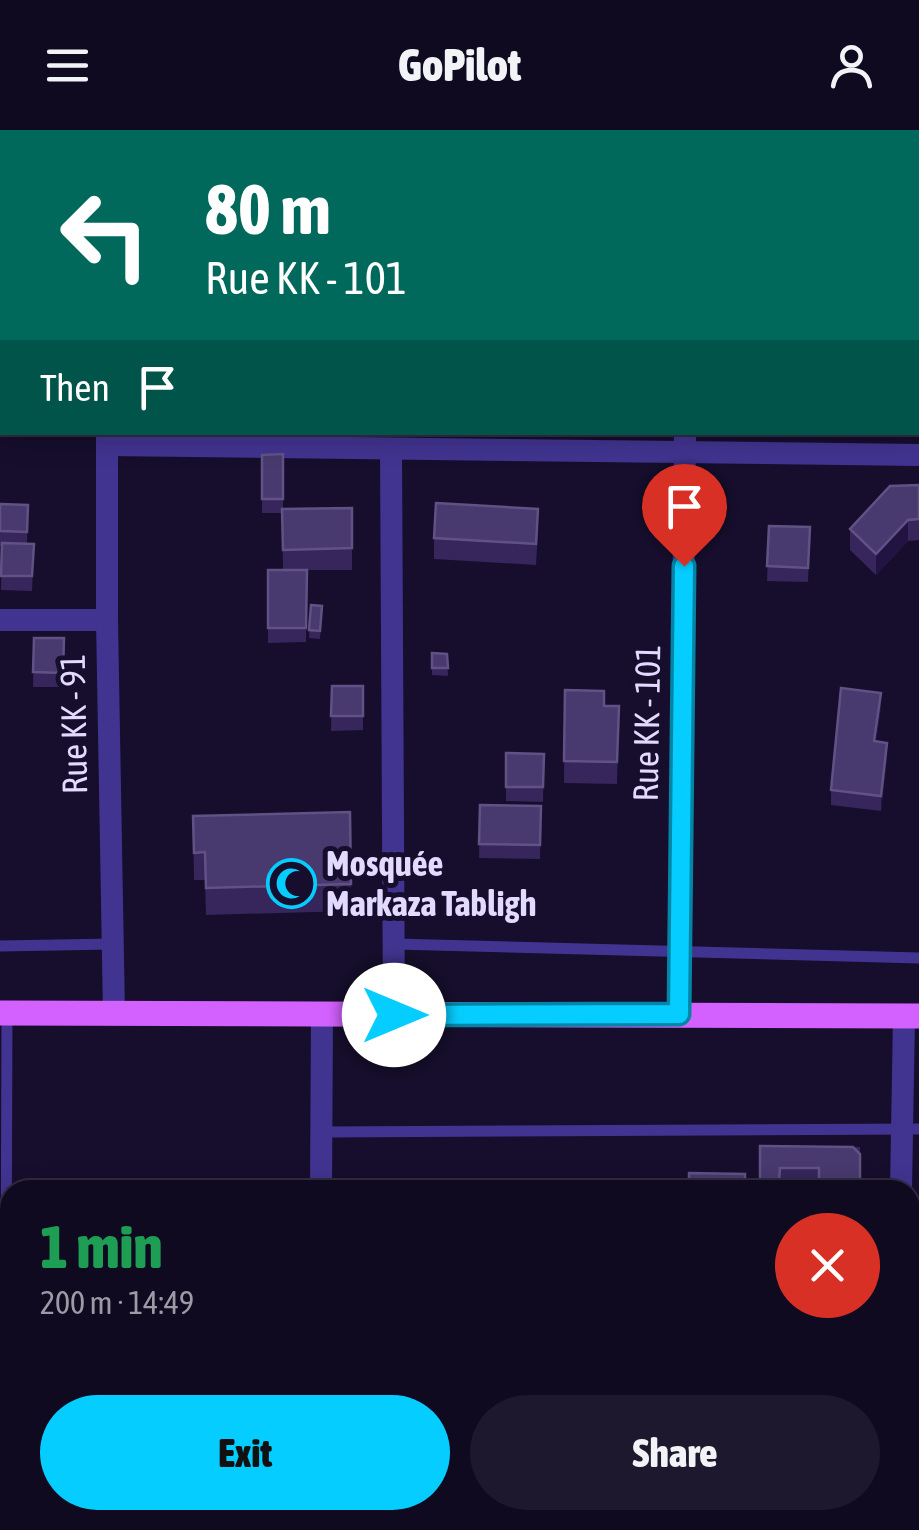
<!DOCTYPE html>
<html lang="en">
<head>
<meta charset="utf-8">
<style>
	:root { --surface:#100a21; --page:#1e182e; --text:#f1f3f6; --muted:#9c9aa5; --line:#302b3f; --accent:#06cdff }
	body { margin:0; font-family:"Asap Condensed",sans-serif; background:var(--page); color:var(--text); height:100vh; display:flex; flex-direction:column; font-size:38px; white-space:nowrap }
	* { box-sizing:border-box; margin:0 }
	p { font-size:32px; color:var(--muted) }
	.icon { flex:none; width:55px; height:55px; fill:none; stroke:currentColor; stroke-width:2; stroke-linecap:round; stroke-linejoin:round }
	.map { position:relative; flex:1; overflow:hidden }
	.drawer { position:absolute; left:0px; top:1050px; width:920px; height:350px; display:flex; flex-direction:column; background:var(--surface); border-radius:30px 30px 0 0; box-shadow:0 5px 25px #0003,0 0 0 2px var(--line) }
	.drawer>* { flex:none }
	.guide { position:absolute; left:0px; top:0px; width:920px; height:305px; box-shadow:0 5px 25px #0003,0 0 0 2px var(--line); background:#00695c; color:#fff; overflow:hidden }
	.pin { position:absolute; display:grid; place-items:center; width:85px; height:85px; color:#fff; margin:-102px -42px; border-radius:50% 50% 50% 0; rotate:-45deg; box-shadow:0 0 10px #0007 }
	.pin .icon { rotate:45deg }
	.me { position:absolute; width:110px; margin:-55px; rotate:90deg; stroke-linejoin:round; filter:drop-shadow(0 0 8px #0008) }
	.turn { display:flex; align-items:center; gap:35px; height:210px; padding:0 40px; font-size:45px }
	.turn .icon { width:130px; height:130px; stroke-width:2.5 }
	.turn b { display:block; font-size:70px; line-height:85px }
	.then { display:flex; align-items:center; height:95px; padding:0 40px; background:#0003; gap:20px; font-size:38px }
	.round { display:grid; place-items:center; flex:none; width:105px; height:105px; border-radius:52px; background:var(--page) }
	.headline { display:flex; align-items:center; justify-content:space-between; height:170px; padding:0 40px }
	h1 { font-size:60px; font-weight:800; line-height:75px; color:#1e9e55 }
	.cta { display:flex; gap:20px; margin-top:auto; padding:20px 40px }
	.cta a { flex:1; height:115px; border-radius:60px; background:var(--accent); color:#111; font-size:40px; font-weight:800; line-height:115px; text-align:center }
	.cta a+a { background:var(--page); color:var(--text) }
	header { display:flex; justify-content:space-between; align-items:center; height:130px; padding:0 40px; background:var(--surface); font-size:45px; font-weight:800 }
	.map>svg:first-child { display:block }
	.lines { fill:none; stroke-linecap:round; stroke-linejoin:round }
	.service { stroke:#413490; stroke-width:11 }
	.minor { stroke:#413490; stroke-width:22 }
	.primary { stroke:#d361ff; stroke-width:25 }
	.wall { fill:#36265c }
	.shaded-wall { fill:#211442 }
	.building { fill:#48396e; stroke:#605284; stroke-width:2.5 }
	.route-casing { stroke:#0485a6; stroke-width:25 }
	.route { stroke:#06cdff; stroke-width:18 }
	.labels { text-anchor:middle; stroke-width:10; stroke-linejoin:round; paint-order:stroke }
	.street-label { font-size:35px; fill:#e2daff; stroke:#160e2c }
	.poi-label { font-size:35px; font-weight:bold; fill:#e2daff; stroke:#160e2c; text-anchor:start }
</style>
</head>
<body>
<header><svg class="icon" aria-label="menu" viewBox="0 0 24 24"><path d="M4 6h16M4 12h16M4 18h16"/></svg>GoPilot<svg class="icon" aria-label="person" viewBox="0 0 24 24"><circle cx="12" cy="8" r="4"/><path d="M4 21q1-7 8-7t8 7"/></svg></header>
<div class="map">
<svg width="919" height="1400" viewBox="0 0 919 1400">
	<rect width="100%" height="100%" fill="#160e2c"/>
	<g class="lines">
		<g class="service">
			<path d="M395,814L919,828"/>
			<path d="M0,816L113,814"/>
			<path d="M322,1002L919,999"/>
			<path d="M0,1172H6L7,883"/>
			<path d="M63,1400L70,1390"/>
		</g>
		<g class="minor">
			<path d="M108,2V0"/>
			<path d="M685,2V0"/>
			<path d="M0,52H2"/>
			<path d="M918,60H919"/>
			<path d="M107,302V490L114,884"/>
			<path d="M107,315L919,325"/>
			<path d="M391,320L394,885"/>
			<path d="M0,490H107"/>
			<path d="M679,884L685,302"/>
			<path d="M321,1060L322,885"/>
			<path d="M901,1060L904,886"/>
			<path d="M910,1289H919"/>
			<path d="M320,1400V1390"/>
			<path d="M895,1400V1390"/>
		</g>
		<path class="primary" d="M0,883L919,886"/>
	</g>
	<g class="wall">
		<rect x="746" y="0" width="57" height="2"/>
		<rect x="807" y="0" width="19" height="2"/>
		<rect x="845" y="0" width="38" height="2"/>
		<path d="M0,91H2V139L0,138Z"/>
		<rect x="918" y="131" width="1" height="150"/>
		<rect x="0" y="156" width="2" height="68"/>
		<path d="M283,324V379L352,378V440H307L306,512L268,513V440H283L282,383H262V325Z"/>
		<path d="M919,355V410L908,411L876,445L850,420V399Z"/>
		<path d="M0,374L28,375L27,414H34L32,461L1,460L2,416H0Z"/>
		<path d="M769,396L810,397L808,452L767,451Z"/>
		<path d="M538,400L536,435L434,429V408Z"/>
		<path d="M311,475L322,476L320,509L309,508Z"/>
		<path d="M34,508H64L63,557H33Z"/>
		<path d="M432,523L447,524L448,546L432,545Z"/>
		<path d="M332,556H363V600L331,601Z"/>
		<path d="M565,560L604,576H619L617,654L564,653Z"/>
		<path d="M881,577L876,611L887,627L881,681L831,675V660Z"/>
		<path d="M506,623L544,624L543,672L506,671Z"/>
		<path d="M480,675L541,676L540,729L479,728Z"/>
		<path d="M350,682L351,781L206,785L205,750H194L193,686Z"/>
		<path d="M760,1016L860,1017V1060H760Z"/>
		<path d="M511,1390H549V1396L511,1393Z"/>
		<path d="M724,1390H773V1392L724,1391Z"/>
	</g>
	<g class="shaded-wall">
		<path d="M908,390V411L876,445V424Z"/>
		<path d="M881,563V577L874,626V611Z"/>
		<path d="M887,613V627L881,681V666Z"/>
	</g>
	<g class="building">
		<rect x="0" y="91" width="2" height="33"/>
		<rect x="918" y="131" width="1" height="40"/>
		<rect x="0" y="156" width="2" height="47"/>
		<rect x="918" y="184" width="1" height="82"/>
		<path d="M283,324V369H262V325Z"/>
		<path d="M919,355V389L908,390L876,424L850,399L890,356Z"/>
		<path d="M436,373L538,379L536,414L434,408Z"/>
		<path d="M0,374L28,375L27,402L0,401Z"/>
		<path d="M352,378V418L283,420L282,379Z"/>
		<path d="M769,396L810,397L808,438L767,436Z"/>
		<path d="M2,413L34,414L32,446H1Z"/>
		<path d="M268,440H307L306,498H268Z"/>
		<path d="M311,475L322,476L320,501L309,500Z"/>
		<path d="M34,508H64L63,543L33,542Z"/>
		<path d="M432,523L447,524L448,538H432Z"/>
		<path d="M332,556H363V586H331Z"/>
		<path d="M841,558L881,563L874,611L887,613L881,666L831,660Z"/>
		<path d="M565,560L604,561V576H619L617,632L564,631Z"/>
		<path d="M506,623L544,624L543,657H506Z"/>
		<path d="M480,675L541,676L540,715L479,714Z"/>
		<path d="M350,682L351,754L206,758L205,722L194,723L193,686Z"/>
		<path d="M760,1016L853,1017L860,1024V1060H827V1056L819,1055V1038H780L779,1052H760Z"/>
		<path d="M689,1043L745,1044V1060H689Z"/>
		<rect x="203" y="1056" width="47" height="4"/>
		<path d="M394,1390H432V1400H384V1398H394Z"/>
		<path d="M440,1390H490V1400H446V1397H440Z"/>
		<path d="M574,1390H596V1400H564V1395H574Z"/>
		<rect x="673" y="1390" width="17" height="10"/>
		<rect x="779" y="1390" width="38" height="10"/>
		<rect x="848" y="1390" width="25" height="10"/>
		<rect x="500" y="1393" width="47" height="7"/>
		<rect x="620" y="1393" width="39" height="7"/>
		<path d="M759,1395H777L776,1400H759Z"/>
	</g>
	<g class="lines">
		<defs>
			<path id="route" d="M394,885L679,884L684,436"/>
		</defs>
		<use href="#route" class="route-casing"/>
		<use href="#route" class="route"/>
	</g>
	<defs>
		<symbol id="mosque-ring" viewBox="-11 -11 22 22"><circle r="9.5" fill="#160e2c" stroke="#06cdff" stroke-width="1.5"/><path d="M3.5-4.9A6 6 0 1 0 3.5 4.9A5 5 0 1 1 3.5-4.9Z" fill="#06cdff"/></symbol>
	</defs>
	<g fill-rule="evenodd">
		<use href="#mosque-ring" x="264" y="726" width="55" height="55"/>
	</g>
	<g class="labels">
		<g class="street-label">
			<text transform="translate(647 593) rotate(-89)" y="12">Rue KK - 101</text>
			<text transform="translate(74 594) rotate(-91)" y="12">Rue KK - 91</text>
		</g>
		<g class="poi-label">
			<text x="326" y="746">Mosquée<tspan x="326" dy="40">Markaza Tabligh</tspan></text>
		</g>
	</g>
</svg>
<div class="pin" style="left:684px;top:436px;background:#d93025"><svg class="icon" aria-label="arrive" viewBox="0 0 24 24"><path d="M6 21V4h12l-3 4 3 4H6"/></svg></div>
<svg class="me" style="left:394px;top:885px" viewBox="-20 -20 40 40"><circle r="19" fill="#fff"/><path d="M0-13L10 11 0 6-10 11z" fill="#06cdff"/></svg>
<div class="guide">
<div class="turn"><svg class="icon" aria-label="left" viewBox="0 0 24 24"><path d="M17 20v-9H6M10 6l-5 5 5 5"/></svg><div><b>80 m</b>Rue KK - 101</div></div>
<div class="then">Then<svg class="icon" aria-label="arrive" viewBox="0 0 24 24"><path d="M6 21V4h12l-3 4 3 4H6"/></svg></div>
</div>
<section class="drawer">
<div class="headline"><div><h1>1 min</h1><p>200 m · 14:49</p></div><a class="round" style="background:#d93025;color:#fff"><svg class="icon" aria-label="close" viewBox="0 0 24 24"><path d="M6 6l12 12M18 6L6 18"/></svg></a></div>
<div class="cta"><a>Exit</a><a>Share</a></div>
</section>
</div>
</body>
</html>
